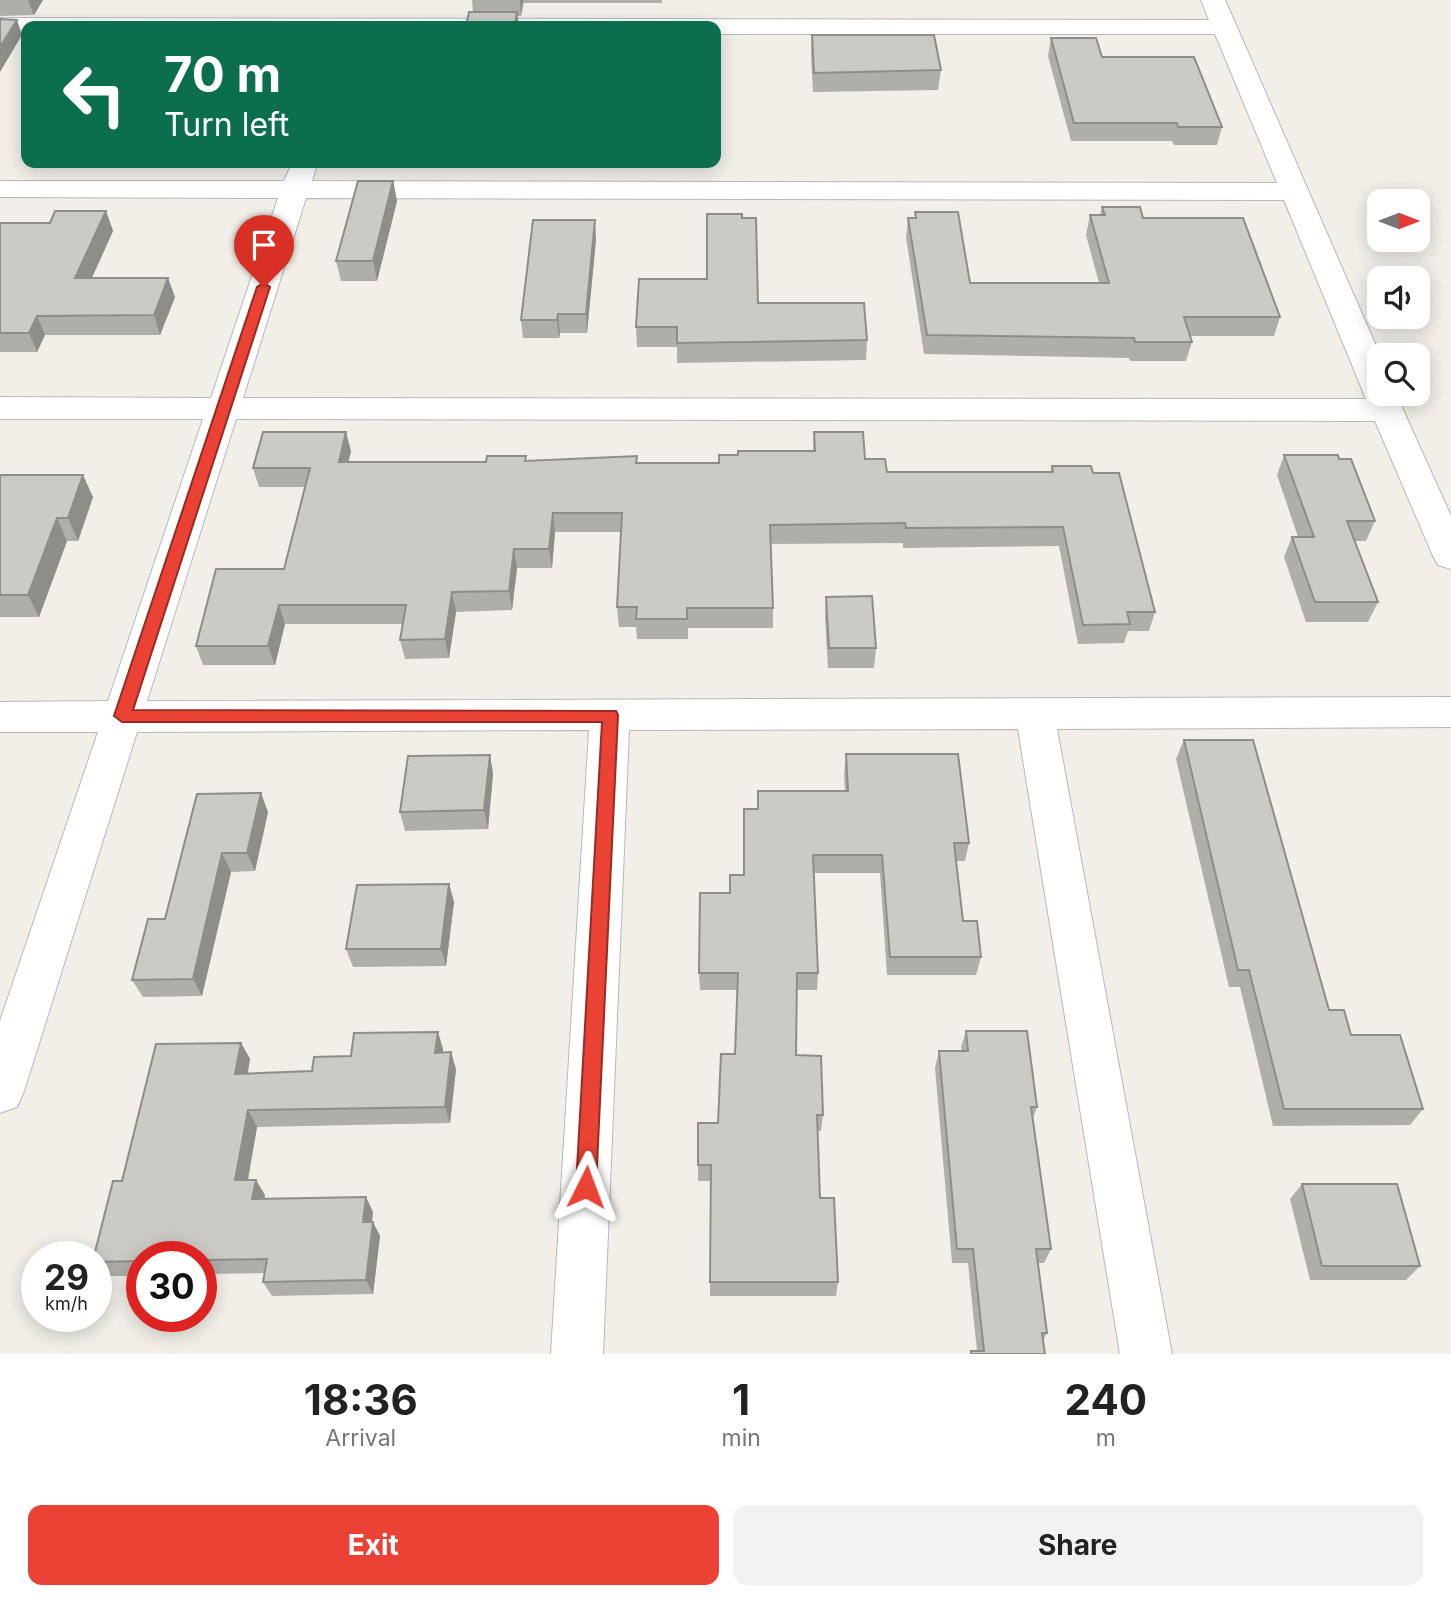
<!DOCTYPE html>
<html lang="en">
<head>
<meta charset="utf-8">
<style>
	:root { --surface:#fff; --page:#f2f2f2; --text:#222; --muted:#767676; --accent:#ea4335 }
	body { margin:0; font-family:Inter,sans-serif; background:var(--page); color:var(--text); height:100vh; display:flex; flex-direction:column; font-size:26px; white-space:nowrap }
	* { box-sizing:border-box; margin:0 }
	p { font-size:23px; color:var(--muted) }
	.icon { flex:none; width:38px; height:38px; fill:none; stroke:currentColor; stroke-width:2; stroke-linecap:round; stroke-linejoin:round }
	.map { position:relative; height:1354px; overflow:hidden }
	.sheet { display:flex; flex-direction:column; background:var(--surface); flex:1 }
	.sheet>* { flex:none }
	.top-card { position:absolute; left:21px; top:21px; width:700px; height:147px; border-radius:14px; box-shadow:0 4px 18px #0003; background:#0b6e4f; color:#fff; overflow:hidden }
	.needle { width:46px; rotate:90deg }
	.fabs { position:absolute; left:1367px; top:189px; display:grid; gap:14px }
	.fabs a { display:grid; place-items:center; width:63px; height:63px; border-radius:14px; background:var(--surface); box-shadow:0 4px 18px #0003; font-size:35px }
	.speed { position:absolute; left:21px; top:1241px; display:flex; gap:14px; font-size:35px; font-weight:700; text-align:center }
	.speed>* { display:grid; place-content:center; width:91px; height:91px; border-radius:50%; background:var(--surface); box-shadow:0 4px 18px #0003; line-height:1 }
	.speed small { font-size:18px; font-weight:400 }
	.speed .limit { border:10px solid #d22; background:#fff; color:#111 }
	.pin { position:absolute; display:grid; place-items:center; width:60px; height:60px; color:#fff; margin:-72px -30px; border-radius:50% 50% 50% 0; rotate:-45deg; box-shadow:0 0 7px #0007 }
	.pin .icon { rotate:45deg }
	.me { position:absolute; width:77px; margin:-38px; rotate:3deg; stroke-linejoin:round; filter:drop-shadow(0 0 5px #0008) }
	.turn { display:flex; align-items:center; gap:24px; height:147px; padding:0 28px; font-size:32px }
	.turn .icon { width:91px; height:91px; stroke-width:2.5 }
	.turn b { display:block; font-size:49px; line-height:60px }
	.eta { display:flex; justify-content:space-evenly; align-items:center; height:119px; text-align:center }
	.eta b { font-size:42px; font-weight:700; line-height:49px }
	.cta { display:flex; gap:14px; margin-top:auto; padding:14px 28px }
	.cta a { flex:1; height:80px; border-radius:14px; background:var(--accent); color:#fff; font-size:28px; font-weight:700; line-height:80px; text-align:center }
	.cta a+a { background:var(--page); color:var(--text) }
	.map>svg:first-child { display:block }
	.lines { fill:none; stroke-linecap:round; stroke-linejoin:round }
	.street-casing { stroke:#b5b8bc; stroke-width:2 }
	.street { fill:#fff; fill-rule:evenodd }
	.wall { fill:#afaea9 }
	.shaded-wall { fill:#8f8d8a }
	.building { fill:#cccac5; stroke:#8f8d8a; stroke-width:2 }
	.route { fill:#ea4335; stroke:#982c22; stroke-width:2 }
</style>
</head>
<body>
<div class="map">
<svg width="1451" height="1354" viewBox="0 0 1451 1354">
	<rect width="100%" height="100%" fill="#f1efe8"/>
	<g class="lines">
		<defs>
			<path id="street" d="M1201,0H1225L1237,27L1380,355L1379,394H1396L1451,516V569L1438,565L1433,556L1375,421L236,419L147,701L1451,697V727L1057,729L1172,1354H1120L1018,729L629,730L603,1354H551L589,730L137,732L24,1091L17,1107L0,1113V1021L98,732H0V702L108,701L203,419H0V397L211,398L278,198L0,197V181H284L292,163H312L316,168L312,181L1277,183L1215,34H716V26H26V32H0V18L1209,20ZM306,198L1284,200L1366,399L243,398Z"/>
		</defs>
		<use href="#street" class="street-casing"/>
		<use href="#street" class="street"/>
	</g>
	<g class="wall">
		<path d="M0,0H43L34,15L0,16Z"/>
		<path d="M472,0H662V3H524L521,16L473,12Z"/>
		<path d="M812,35L941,70L938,90L813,92L811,54Z"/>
		<path d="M1051,38L1102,57L1222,127L1217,145H1174L1172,141H1071L1048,56Z"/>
		<path d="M393,181L397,201L377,281H341L336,261Z"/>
		<path d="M1102,207L1143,218L1280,317L1274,336H1190L1192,342L1186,361H1130L1129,358L924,354L906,237L908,218H915V212L970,283H1099L1086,235L1090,215H1100Z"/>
		<path d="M106,211L113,231L92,278L175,297L160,335H45L37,352H0V223H50Z"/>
		<path d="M742,218L758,303L867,340L866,360L677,363V347H637L636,327L707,279Z"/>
		<path d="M596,239L587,333H560L559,338H523L521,320Z"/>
		<path d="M814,432L865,459L887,472H1050L1052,466L1093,473L1155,612L1149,631H1128L1124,643L1078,644L1059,546L903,548V543L771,544L773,608V628H688V639H637L636,627H619L617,607L621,532H555L552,568H517L512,610L456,612L449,658L405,659L400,640L403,624H285L275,665H203L196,646L284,569L305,487H259L253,468L351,451L348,462H486L526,456V461L637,456V463H719L738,455L813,451Z"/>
		<path d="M1284,455L1339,459L1375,521L1366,541H1355L1378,602L1368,622H1306L1284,557L1292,537H1298L1277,475Z"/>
		<path d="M0,475L93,497L78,541H67L39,617H0Z"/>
		<path d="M826,597L876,648L874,668H828L825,617Z"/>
		<path d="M1184,740L1329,1010L1351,1035L1423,1109L1410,1125L1273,1126L1240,987H1229L1176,759Z"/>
		<path d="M846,754L969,843L965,861H956L963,921L981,957L976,975H887L880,873H814L818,973L817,990H797L796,1055L823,1115L821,1131H818L820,1198L838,1282L836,1296H710L711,1181H698V1165L718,1123L735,1054L738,990H700L699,973L730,893L744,875L757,809L758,791H845L844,774Z"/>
		<path d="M490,755L493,774L488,829L405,831L400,812Z"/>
		<path d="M197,794L268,812L255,871L231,872L202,996L143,997L132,980L165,919Z"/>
		<path d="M449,884L454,902L446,966L353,967L346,949Z"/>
		<path d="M966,1031L1037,1107L1033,1118L1051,1249L1044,1263H1038L1047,1333L1043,1340L1045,1354H970L971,1351H977L968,1263H952L935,1068L939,1051H962L961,1047Z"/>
		<path d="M241,1043L250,1059L248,1073L312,1071L351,1056L443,1049L442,1053L456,1069L450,1123L257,1127L248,1180L265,1195L264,1199L373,1212L372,1222L380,1236L373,1294L272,1296L263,1282L264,1273L201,1274V1256H142V1276H106L96,1266V1256L122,1181Z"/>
		<path d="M1302,1184L1420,1266L1406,1280H1310L1290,1199Z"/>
	</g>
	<g class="shaded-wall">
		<path d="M29,0H43L34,15L28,1Z"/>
		<path d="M520,0H523L521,16Z"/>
		<path d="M517,12L519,26H515Z"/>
		<path d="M17,20L22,35L0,72V47Z"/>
		<path d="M393,181L397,201L377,281L373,261Z"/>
		<path d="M106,211L113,231L83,297L75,278Z"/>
		<path d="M595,220L596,239L587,333L586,314Z"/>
		<path d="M168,278L175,297L160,335L154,315Z"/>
		<path d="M558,314L560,333L559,338L557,320Z"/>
		<path d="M37,316L45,335L37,352L29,333Z"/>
		<path d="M346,432L351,451L344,481L339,462Z"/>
		<path d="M83,475L93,497L78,541L68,518Z"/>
		<path d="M553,513L555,532L552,568L549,549Z"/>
		<path d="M57,518L67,541L39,617L28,595Z"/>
		<path d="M514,549L517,568L512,610L509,591Z"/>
		<path d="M452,592L456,612L449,658L445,639Z"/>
		<path d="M279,605L285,624L275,665L268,646Z"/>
		<path d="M490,755L493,774L488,829L484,810Z"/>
		<path d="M261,793L268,812L255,871L247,853Z"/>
		<path d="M222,853L231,872L202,996L193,979Z"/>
		<path d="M449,884L454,902L446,966L441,949Z"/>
		<path d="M438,1032L443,1049L440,1070L435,1053Z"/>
		<path d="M241,1043L250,1059L244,1090L235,1074Z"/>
		<path d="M451,1052L456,1069L450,1123L445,1107Z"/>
		<path d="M248,1110L257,1127L245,1195L235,1180Z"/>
		<path d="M256,1180L265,1195L261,1214L252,1199Z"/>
		<path d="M366,1197L373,1212L370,1236L363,1222Z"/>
		<path d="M373,1222L380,1236L373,1294L366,1280Z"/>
	</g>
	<g class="building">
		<path d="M469,12H517L515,26H466Z"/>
		<path d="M0,19L17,20L0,47Z"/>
		<path d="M812,35H934L941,70L814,73Z"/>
		<path d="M1051,38H1096L1102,57H1194L1222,127H1178L1177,123H1074Z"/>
		<path d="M358,181H393L373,261H336Z"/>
		<path d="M1102,207H1140L1143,218H1243L1280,317H1184L1192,342H1135L1134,338L927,335L908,218H916L915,212H958L970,283H1109L1090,215H1105Z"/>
		<path d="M55,211H106L75,278H168L154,315L37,316L29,333H0V223H50Z"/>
		<path d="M707,214H742V218H756L758,303H864L867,340L677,343V327H636L639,279H707Z"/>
		<path d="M533,220H595L586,314H558L557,320H521Z"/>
		<path d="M263,432H346L339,462H486L487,456H526L525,461L637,456L636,463H719V455H738V451H815L814,432H863L865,459H885L887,472H1053L1052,466H1091L1093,473H1119L1155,612H1127L1130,624L1083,625L1063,527L906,528L905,523L770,525L773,608H687V619H636L637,607H617L622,513H553L549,549H514L509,591L452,592L445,639L400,640L406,605H279L268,646H196L216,569H284L310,468H253Z"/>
		<path d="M1284,455H1338L1339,459H1351L1375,521H1347L1378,602H1315L1292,537H1314Z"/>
		<path d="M0,475H83L68,518H57L28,595H0Z"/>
		<path d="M872,596L876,648H829L826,597Z"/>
		<path d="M1184,740H1253L1329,1010H1344L1351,1035H1400L1423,1109H1284L1249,970H1238Z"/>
		<path d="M846,754H958L969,843H954L963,921H977L981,957H890L882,855H813L818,973H797L796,1055L821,1056L823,1115H817L820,1198H834L838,1282H710L711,1165H698V1123H718L721,1054H735L738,973H699L700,893H730V875H744V809H758V791H848Z"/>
		<path d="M490,755L484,810L400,812L408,756Z"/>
		<path d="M261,793L247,853H222L193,979L132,980L148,919H165L197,794Z"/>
		<path d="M449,884L441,949H346L357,885Z"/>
		<path d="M966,1031H1027L1037,1107H1031L1051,1249H1036L1047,1333H1042L1045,1354H971V1351H984L973,1249H957L939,1051H968Z"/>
		<path d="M438,1032L435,1053L451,1052L445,1107L248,1110L235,1180H256L252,1199L366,1197L363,1222H373L366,1280L263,1282L267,1259L201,1260V1256H142V1261L96,1262V1256H94L113,1181H122L156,1044L241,1043L235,1074L312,1071L314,1057L351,1056L354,1033Z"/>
		<path d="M1302,1184H1397L1420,1266H1322Z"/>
	</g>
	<path class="route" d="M264,283L270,287L133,710L616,711L618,715L596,1187L593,1194L586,1197L579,1194L576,1187L602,722H122L114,716L257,287Z"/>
</svg>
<div class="fabs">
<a><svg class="needle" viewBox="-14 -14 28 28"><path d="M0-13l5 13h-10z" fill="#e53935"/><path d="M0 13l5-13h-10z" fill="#767676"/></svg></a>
<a><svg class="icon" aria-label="sound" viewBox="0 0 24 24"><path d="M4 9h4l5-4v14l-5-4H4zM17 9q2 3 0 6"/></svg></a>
<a><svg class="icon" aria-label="search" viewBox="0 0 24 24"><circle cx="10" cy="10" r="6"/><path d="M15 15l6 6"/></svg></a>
</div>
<div class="speed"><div>29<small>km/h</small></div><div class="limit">30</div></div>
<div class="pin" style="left:264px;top:287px;background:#d93025"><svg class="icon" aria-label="arrive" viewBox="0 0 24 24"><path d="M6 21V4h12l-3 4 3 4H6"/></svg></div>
<svg class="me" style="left:586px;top:1187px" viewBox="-20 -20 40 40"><path d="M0-17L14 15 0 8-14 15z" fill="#ea4335" stroke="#fff" stroke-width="4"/></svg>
<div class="top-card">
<div class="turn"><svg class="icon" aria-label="left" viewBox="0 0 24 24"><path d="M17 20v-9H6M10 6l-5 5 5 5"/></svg><div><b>70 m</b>Turn left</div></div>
</div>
</div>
<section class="sheet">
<div class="eta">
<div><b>18:36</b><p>Arrival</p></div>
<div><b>1</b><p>min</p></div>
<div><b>240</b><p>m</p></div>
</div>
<div class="cta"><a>Exit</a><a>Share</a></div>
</section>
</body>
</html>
